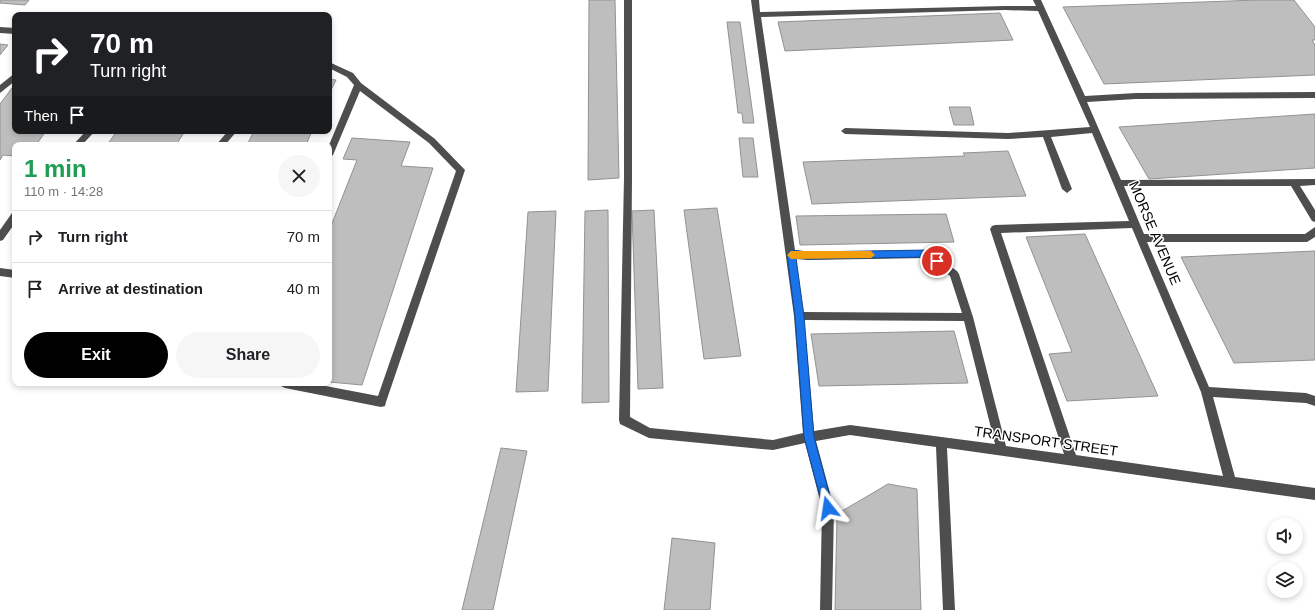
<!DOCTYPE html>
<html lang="en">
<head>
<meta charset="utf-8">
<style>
	:root { --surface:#fff; --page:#f6f6f6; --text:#202124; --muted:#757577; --line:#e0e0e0; --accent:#000 }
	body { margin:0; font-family:Arial,sans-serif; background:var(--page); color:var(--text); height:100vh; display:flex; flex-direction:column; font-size:15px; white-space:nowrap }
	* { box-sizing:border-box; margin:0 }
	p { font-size:13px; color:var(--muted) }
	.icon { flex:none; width:22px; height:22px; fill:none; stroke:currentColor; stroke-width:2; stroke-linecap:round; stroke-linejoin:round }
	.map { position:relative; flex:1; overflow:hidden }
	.drawer { position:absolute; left:12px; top:142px; width:320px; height:244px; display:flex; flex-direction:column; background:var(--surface); border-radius:8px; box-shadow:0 2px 6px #0003 }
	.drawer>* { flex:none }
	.banner { position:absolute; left:12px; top:12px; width:320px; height:122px; border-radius:8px; box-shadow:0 2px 6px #0003; background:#202124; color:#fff; overflow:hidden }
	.fabs { position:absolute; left:1267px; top:518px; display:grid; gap:8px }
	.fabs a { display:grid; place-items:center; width:36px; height:36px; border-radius:50%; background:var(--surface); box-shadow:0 2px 6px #0003; font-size:20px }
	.pin { position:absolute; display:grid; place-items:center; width:34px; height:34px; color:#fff; margin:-17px; border:2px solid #fff; border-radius:50%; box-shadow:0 1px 4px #0007 }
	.me { position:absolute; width:44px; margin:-22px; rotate:345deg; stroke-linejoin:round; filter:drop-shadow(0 0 3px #0008) }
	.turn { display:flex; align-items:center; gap:14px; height:84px; padding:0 12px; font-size:18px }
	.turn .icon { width:52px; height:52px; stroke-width:2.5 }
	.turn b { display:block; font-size:28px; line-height:34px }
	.then { display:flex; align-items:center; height:38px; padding:0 12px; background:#0003; gap:8px; font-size:15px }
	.round { display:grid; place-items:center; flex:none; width:42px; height:42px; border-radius:21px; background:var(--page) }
	.head { display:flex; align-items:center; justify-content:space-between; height:68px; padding:0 12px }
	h1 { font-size:24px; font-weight:600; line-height:30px; color:#1e9e55 }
	.primary-button { display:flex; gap:8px; margin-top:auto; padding:8px 12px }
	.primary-button a { flex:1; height:46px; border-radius:24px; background:var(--accent); color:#fff; font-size:16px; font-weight:600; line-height:46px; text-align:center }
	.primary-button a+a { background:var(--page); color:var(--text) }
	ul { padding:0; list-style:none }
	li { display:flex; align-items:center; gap:12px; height:52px; padding:0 12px; border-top:1px solid var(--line) }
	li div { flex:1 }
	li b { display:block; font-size:15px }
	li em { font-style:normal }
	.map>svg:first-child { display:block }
	.building { fill:#bebebe; stroke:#929292 }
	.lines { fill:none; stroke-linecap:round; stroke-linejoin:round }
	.minor { fill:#4e4e4e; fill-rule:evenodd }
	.route { fill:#1a73e8; stroke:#114b97 }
	.slow { fill:#f59e0b }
	.labels { text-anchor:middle; stroke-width:3; stroke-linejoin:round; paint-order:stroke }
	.street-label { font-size:14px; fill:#000; stroke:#fff }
</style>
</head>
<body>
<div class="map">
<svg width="1315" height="610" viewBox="0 0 1315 610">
	<rect width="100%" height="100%" fill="#fff"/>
	<g class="building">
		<path d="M0,0H29L25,5L0,3Z"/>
		<path d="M589,0H615L619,178L588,180Z"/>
		<path d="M1258,0H1294L1315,27V40H1312L1315,45V75L1104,84L1063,7Z"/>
		<path d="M1000,13L1013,40L785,51L778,22Z"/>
		<path d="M727,22H740L754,123H743L742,113H738Z"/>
		<path d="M0,44L8,45L0,55Z"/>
		<path d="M329,79L336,80L329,94Z"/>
		<path d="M15,84V131H46L36,145H15V156L3,155L0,160V104Z"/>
		<path d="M949,107H970L974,125H954Z"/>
		<path d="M1315,114V168L1149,179L1119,127Z"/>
		<path d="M117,131H185L176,145H107Z"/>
		<path d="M254,131H312L306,145H247Z"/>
		<path d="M352,138L410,142L401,166L433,168L362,385L329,382V231L357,160L343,159Z"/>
		<path d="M739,138H753L758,177H743Z"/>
		<path d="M1008,151L1026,196L812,204L803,162L965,156L963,153Z"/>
		<path d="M717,208L741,356L704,359L684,210Z"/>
		<path d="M608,210L609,402L582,403L585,211Z"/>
		<path d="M654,210L663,388L638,389L632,211Z"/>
		<path d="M556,211L548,391L516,392L528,212Z"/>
		<path d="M946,214L954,242L800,245L796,216Z"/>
		<path d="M1085,234L1158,396L1067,401L1049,354L1072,352L1026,237Z"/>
		<path d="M1315,251V360L1234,363L1181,257Z"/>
		<path d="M954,331L968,383L819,386L811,334Z"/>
		<path d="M501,448L527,451L493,610H462Z"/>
		<path d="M888,484L917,489L921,610H835L837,514Z"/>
		<path d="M672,538L715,543L710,610H664Z"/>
	</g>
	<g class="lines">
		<g class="minor">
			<path d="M624,0H632V178L630,417L650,428L773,440L803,433L794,316L751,0H759L760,12L1005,6H1036L1033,0H1041L1085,96L1136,93L1315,92V98L1136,99L1087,102L1121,180L1315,179V185L1300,186L1315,210V222L1312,221L1291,186H1124L1144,234H1305L1315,227V237L1307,242H1147L1209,387L1306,393L1315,396V406L1306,403L1213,397L1235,477L1315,488V500L947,448L955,610H943L936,447L850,435L816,441L834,508L832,610H820L822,508L805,443L773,450L649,438L620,424L619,420L624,178ZM1005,10L1038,11L1090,127L1008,133L845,128L841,131L845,134L1008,139L1043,137L1062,189L1067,193L1072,189L1051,137L1092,133L1129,221L995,225L992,226L990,229L1064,454L1006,446L973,317L959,274L957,271L928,250L808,252L795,250L761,17ZM1132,228L1201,392L1223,476L1076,455L1001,233ZM926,258L950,276L962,313L803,312L796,259L808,260ZM804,320L964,321L995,444L850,425L814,431Z"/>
			<path d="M0,27L15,28V34L0,33Z"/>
			<path d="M329,62L353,73L361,83L435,139L465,170L386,402L385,406L381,407L285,388L281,386L280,383H310L378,396L456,171L429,143L360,91L333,155L329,158V145L354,85L347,77L329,68Z"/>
			<path d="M15,73V81L0,93V85Z"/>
			<path d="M86,131H95L82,145H73Z"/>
			<path d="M228,131H237L225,145H216Z"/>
			<path d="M15,212V223L3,240L0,241V230L12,213Z"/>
			<path d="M0,268L15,270V278L0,276Z"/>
		</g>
	</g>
	<path class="route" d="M791,250L808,252L928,250L941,261L937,264L927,257L808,259L796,258L804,316L814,437L833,508L832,512L828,513L824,512L823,508L804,437L795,316L787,254Z"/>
	<path class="slow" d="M791,251H871L875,255L871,258L791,259L787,255Z"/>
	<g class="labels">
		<g class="street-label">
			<text transform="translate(1155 233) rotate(67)" y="5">MORSE AVENUE</text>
			<text transform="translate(1046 441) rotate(8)" y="5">TRANSPORT STREET</text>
		</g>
	</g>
</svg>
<div class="fabs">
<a><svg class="icon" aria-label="sound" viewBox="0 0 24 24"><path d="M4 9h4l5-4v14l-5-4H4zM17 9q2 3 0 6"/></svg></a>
<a><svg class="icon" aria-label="layers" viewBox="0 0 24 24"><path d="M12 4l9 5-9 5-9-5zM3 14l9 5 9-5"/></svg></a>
</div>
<div class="pin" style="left:937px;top:261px;background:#d93025"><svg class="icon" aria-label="arrive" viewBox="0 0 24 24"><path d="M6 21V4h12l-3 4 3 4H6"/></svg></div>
<svg class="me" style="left:828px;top:508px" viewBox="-20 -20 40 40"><path d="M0-17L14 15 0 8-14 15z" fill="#1a73e8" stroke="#fff" stroke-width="4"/></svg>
<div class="banner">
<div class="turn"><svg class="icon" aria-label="right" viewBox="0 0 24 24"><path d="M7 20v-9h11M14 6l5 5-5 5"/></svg><div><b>70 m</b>Turn right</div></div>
<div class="then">Then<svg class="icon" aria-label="arrive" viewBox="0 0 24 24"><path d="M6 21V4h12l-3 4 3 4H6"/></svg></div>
</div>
<section class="drawer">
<div class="head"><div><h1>1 min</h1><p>110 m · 14:28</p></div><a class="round"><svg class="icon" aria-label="close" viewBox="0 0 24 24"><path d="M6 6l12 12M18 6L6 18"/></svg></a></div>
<ul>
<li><svg class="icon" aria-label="right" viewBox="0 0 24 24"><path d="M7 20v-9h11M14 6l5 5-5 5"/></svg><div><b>Turn right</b></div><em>70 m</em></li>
<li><svg class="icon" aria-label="arrive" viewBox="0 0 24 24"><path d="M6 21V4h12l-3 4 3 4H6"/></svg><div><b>Arrive at destination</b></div><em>40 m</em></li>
</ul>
<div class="primary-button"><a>Exit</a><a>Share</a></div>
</section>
</div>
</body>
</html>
